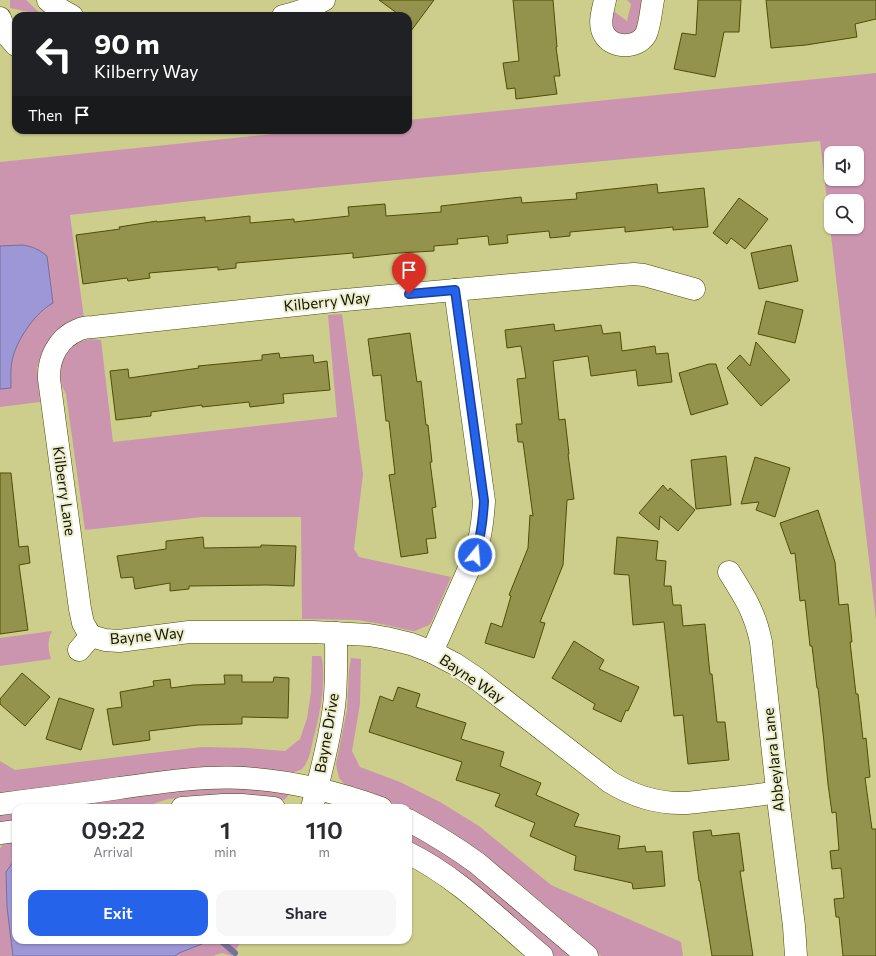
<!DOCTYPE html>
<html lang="en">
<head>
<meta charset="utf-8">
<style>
	:root { --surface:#fff; --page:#f7f7f7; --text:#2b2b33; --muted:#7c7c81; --accent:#2563eb }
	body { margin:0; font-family:Commissioner,sans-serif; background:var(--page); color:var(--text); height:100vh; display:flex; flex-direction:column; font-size:15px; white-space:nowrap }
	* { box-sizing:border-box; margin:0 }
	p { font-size:13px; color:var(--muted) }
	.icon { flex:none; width:22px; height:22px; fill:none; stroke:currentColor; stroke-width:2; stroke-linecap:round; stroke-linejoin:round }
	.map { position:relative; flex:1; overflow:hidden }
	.details { position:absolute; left:12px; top:804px; width:400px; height:140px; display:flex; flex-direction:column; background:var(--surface); border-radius:12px; box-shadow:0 1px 3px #0004 }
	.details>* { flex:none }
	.hud { position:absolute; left:12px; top:12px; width:400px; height:122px; border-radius:12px; box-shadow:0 1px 3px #0004; background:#202124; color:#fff; overflow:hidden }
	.tools { position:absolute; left:824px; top:146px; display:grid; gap:8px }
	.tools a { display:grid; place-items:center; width:40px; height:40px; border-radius:8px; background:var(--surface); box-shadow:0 1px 3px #0004; font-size:20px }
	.pin { position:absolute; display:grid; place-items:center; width:34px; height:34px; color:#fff; margin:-41px -17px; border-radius:50% 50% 50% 0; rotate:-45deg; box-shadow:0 0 4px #0007 }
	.pin .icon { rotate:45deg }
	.me { position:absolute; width:44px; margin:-22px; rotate:17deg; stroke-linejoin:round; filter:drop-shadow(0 0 3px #0008) }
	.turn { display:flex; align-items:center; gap:14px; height:84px; padding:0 16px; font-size:18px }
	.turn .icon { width:52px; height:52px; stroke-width:2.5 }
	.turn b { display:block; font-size:28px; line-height:34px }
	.then { display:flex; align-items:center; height:38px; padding:0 16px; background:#0003; gap:8px; font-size:15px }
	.eta { display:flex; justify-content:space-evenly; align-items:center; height:68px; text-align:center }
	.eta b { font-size:24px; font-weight:600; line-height:28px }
	.action { display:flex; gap:8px; margin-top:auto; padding:8px 16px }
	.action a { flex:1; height:46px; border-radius:12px; background:var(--accent); color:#fff; font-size:16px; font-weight:600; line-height:46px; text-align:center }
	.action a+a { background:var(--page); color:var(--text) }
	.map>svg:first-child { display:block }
	.green { fill:#cb95af; fill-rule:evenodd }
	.water { fill:#9e97d7; stroke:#757096 }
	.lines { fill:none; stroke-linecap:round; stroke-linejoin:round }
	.stream { stroke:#757096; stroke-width:6 }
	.building { fill:#93934d; stroke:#4f4e06 }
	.minor-casing { stroke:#4b4a01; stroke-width:23 }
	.minor { stroke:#fff; stroke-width:22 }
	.route-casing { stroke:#184099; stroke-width:10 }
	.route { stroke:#2563eb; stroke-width:7 }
	.labels { text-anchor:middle; stroke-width:4; stroke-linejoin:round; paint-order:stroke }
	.street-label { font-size:15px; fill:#151500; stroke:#ebedcc }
</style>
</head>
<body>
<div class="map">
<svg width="876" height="956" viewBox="0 0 876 956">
	<rect width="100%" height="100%" fill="#cdce8c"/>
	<g class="green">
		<path d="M10,0H26L43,16H30L29,12L10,8Z"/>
		<path d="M627,0H643L639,24L636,30L628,35L614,32L610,17L612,10L627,21L631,4Z"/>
		<path d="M876,73V620L820,141L343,185L253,194L70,215L84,318L46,345L42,352L37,368L40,402L0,407V162L313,130H408V120ZM831,153H857V179H831ZM831,201H857V227H831Z"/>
		<path d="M342,314L363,474L354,549L359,557L451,577L431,623L429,625L415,631H413L381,624L358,620L302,619L301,517H202L85,530L66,394C64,390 61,385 61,380C58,364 66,346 82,341C88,339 94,339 101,340L113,442L337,417L328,315Z"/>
		<path d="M52,631C47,640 48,649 51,659L0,666V638Z"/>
		<path d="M312,656H321C323,661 323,666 323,672C324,695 319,717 313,740C311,749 309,762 302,769C299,771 294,772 290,773L0,795V761L15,770L143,754L202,747L248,748L285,751L300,739L307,718L311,692Z"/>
		<path d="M351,658L361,659L360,704L352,751L360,767L400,782L440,802L479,826L551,885L681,942L683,956H601L582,940L408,811V808H403L385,800L345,785L339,778L336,764L347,710L349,670Z"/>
		<path d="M224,786L286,793L288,796L284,800L239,795H209L168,799L147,806L128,808H37Z"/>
		<path d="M16,811V823L0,825V813Z"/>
		<path d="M408,830L457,858L573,956H555L480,892L408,843Z"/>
		<path d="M16,841V940H242L232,956L222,953L213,956H0V849L3,843Z"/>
	</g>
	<g class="water">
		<path d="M22,245C32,246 40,250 47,256L53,303C36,312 18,338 13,357C10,367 11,378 11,388L0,389V246Z"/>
		<path d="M15,859H16V940H212L179,953L175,956H13L7,907L6,872Z"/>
	</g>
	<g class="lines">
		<path class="stream" d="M220,940L235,953"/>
	</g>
	<g class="building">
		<path d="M379,0H434L408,35V16H401Z"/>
		<path d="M513,0H553L557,47H556L560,76H554L557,94L516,99L515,88L507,89L503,63L519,61Z"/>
		<path d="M698,0H741L739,32H724L715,77L674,69L682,33L696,35Z"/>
		<path d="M766,0H876V19L855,24L857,37L806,45L771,48Z"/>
		<path d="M657,184L658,193L704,188L708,227L673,230V227L625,232V227L570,232V236L550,238L549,231L507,235L508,243L489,245L488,236L457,239L458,244L434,246V251L399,253L353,258V253L236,263V268L218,270V267L149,273L150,278L128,281L127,278L83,284L76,235L120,229L119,227L157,221V222L205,217V221L250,216V223L294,219V222L349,216L348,207L385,204L386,216L441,212V206L521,197L522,203L577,199L576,193Z"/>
		<path d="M739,198L768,219L745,249L731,238L727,244L713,233Z"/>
		<path d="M791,245L798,281L759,289L751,253Z"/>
		<path d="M766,301L803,310L795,343L758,334Z"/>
		<path d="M554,324L555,331L601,325L603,334L620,332L622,351L655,346L656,354L668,353L672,382L638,386L636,370L591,376L588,356L553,361L559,420L565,419L569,454H568L574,499L567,500L563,565L540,622L545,623L534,658L485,643L491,623L502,627L511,596L509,595L528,548L530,515L533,516L523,442H518L516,424H522L517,379L526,378L521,346L507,348L505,330Z"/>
		<path d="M410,333L417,382L421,381L426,425H428L432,462H430L436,507L432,508L436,538L426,539L428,553L401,557L389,475L395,474L389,421H386L381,375L373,376L368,339Z"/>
		<path d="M756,342L790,380L761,406L727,368L740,355L750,366Z"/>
		<path d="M279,353L280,358L313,355L314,363L327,361L330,390L283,394L284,403L250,407L249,402L202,407V405L151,412V416L116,420L110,371L128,369L129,378L199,368L198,366L262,360V355Z"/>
		<path d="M709,364H716L728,404L691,415L679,373Z"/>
		<path d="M726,456L731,505L696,509L691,460Z"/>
		<path d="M755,457L790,468L775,517L756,510L759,502L741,504Z"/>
		<path d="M0,473H11L19,547L28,546L30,563L19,565L28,630L0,634Z"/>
		<path d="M663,485L668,491L670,488L695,510L678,531L660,516L659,530L639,513Z"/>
		<path d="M818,510L835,562L839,605L848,604L852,642H850L856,694H858L863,739L866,738L870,777L865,778L872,829H876V956H843L839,917H836L834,899L844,898L841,868L832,869L830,851L839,850L836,812L832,813L828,784L824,743V742L818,688H817L812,646H810L805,600L800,601L795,553L791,554L780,523Z"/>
		<path d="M203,537L204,548L261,547V545L296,546L294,586L267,585L189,586V589L170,591V583L135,589L133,577L121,578L117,556L166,549V541Z"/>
		<path d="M617,537L658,541L656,560L666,561L664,586H671L673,605H681L683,626L705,624L710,674H712L717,722H725L729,760L688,764L683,715L674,716L664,622L633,625L629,575L614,574Z"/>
		<path d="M574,641L604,660L599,669L639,687L628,711L626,710L621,722L593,709L595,704L552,678Z"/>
		<path d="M22,673L50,697L25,726L0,704V699Z"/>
		<path d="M224,675H242V682H273L274,677L289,678L288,718L242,717V724L198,725L149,731L150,740L113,745L107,709L122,707L120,692L154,686L153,681L170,679L171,688L193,685L225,684Z"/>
		<path d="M398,687L420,694L416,707L466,723L461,739L504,752L500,766L541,783L536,795L579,814L574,826L620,836L618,849L645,846L646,852L662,851L665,886L633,889L632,883L574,870L576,856L530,836L535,823L495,806L500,794L456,780L462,762L369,732L380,696L393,701Z"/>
		<path d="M59,698L94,709L81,750L46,739Z"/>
		<path d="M711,830L712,836L739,833L744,871H740L753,956H712L700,881H699L693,832Z"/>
	</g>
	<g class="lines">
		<defs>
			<g id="minor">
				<path d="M48,0L56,7L72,16"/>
				<path d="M605,0C603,10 598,24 604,34C612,49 638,49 646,34C650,25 651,10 653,0"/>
				<path d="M283,16C297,13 311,8 324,0"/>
				<path d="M0,18L6,34L16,45"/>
				<path d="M694,289L644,275L634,274L621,275L334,301L93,327C88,327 82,328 78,330C58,338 48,359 49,379L80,609L83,623L87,630L91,636L105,640L119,641L189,632H313L369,635L386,638L411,644L432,652L455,664L476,678L610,782C633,796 660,804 686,803C698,802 711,800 723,799C741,797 759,795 778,792"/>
				<path d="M729,572C745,597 755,613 761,642L778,799L794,926L796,956"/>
				<path d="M79,650L91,636"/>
				<path d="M432,652L475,555C481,537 483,520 484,501L455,290"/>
				<path d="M0,804C40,799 80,794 120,788C162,782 203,776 244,778C291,781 337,792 381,808"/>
				<path d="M182,808L223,805H242L274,808"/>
				<path d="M312,808C320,775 330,740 334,706C337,682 336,657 336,633"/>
				<path d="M408,820C432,833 455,847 477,863L587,956"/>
				<path d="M0,833L16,831"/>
				<path d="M408,853C459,878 499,920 542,956"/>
			</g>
		</defs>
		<use href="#minor" class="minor-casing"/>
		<use href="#minor" class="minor"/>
	</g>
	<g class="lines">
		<defs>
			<path id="route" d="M409,294L455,290L484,501C483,520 481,537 475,555"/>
		</defs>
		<use href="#route" class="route-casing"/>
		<use href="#route" class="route"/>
	</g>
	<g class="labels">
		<g class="street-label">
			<text transform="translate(327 302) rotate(-6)" y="5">Kilberry Way</text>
			<text transform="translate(64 491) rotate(82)" y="5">Kilberry Lane</text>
			<text transform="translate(147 636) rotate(-5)" y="5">Bayne Way</text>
			<text transform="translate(472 679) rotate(34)" y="5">Bayne Way</text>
			<text transform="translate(327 733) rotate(-80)" y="5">Bayne Drive</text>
			<text transform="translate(774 760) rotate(-96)" y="5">Abbeylara Lane</text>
		</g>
	</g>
</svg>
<div class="tools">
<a><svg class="icon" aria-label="sound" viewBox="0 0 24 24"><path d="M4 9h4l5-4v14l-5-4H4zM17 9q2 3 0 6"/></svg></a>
<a><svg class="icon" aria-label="search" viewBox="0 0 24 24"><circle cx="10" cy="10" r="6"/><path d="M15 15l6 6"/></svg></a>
</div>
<div class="pin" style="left:409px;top:294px;background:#d93025"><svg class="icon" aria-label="arrive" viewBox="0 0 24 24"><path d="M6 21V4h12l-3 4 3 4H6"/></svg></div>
<svg class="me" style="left:475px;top:555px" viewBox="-20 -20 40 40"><circle r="17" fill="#2563eb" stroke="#fff" stroke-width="3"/><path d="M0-11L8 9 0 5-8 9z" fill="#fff"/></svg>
<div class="hud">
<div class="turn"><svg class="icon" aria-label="left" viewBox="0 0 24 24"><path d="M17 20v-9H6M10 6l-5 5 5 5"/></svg><div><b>90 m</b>Kilberry Way</div></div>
<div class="then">Then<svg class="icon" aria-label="arrive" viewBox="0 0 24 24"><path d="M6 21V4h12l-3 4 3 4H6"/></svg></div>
</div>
<section class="details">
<div class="eta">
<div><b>09:22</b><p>Arrival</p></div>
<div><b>1</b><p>min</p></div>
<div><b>110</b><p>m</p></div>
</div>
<div class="action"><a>Exit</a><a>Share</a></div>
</section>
</div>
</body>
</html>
